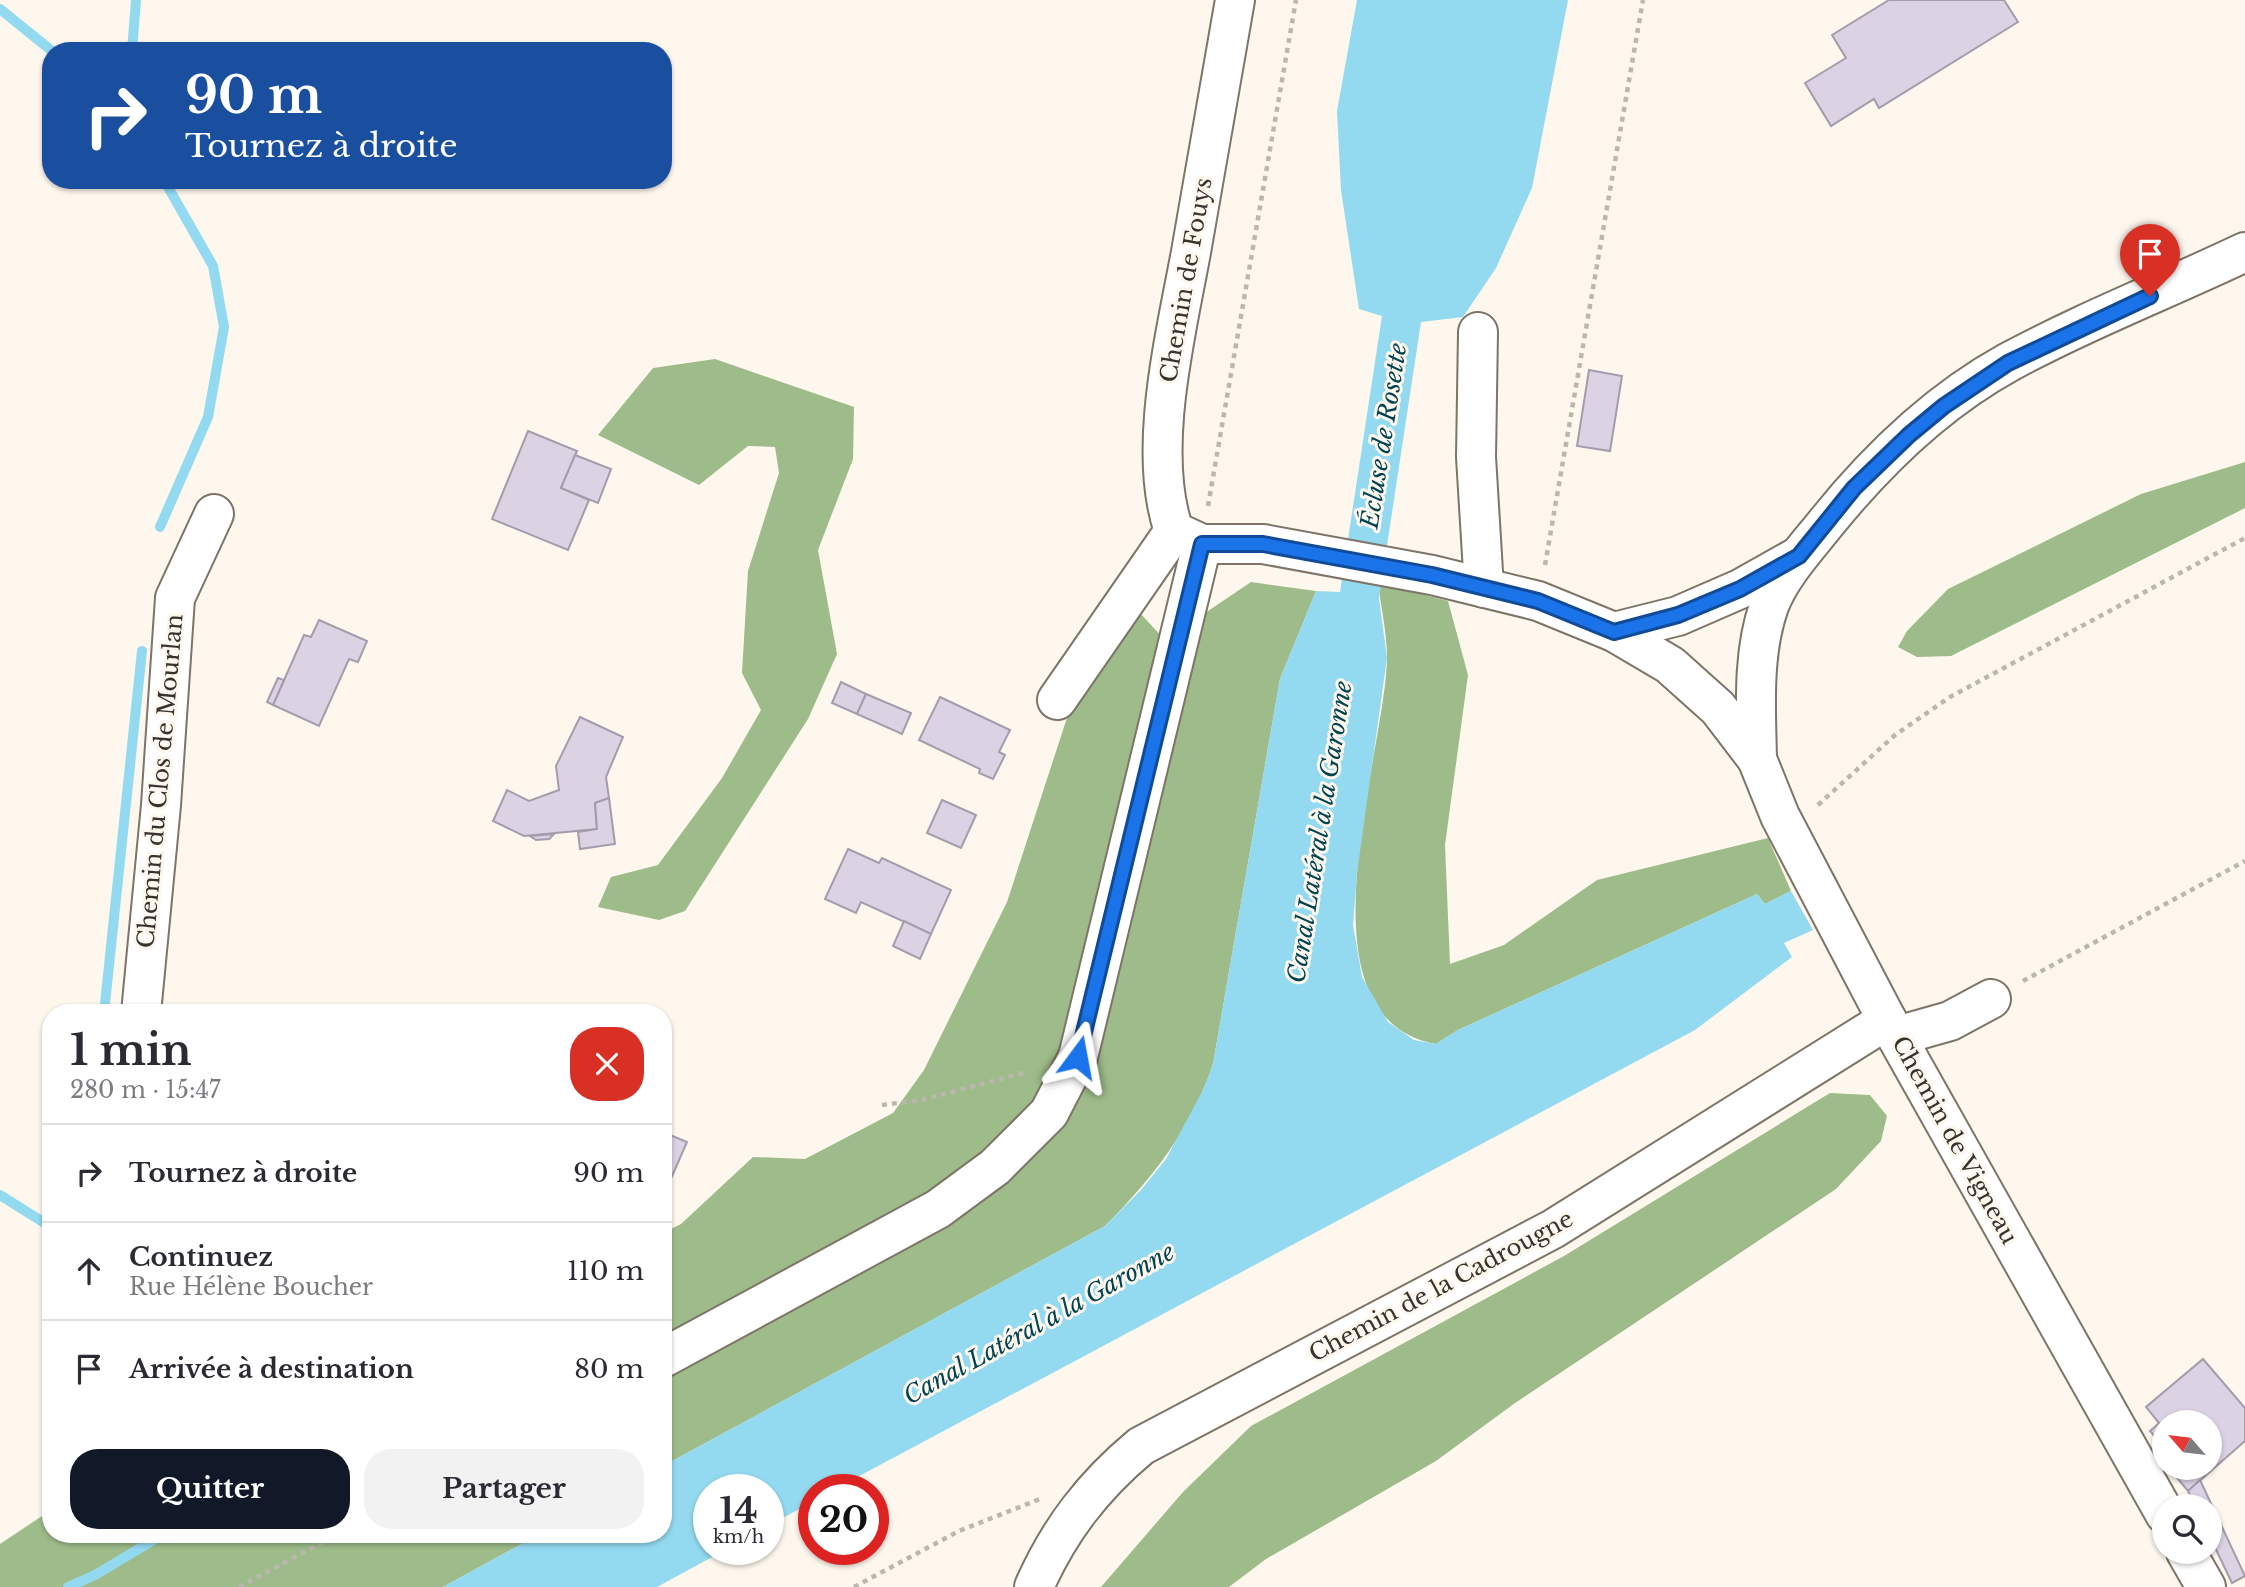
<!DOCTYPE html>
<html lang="fr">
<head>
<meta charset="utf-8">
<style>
	:root { --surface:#fff; --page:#f2f2f3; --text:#2b2b33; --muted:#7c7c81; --line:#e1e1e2; --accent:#111827 }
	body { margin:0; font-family:"Libre Baskerville",serif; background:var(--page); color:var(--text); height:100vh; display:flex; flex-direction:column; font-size:26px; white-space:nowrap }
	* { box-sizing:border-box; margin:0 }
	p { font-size:23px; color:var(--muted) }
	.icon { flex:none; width:38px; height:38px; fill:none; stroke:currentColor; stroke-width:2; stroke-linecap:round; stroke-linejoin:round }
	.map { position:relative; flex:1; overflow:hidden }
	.drawer { position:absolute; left:42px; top:1004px; width:630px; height:539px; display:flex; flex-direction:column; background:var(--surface); border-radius:28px; box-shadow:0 2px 5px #0004 }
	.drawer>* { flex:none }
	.top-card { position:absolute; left:42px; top:42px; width:630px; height:147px; border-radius:28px; box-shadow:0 2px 5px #0004; background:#1a4fa0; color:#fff; overflow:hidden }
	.needle { width:46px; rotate:298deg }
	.fabs { position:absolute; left:2152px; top:1410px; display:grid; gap:14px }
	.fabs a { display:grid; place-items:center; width:70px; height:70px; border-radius:50%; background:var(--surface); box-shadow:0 2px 5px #0004; font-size:35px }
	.speed { position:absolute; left:693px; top:1474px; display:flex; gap:14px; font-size:35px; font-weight:700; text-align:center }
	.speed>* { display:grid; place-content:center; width:91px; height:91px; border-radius:50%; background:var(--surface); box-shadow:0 2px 5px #0004; line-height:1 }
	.speed small { font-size:18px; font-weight:400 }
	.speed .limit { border:10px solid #d22; background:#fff; color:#111 }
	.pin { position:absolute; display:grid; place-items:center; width:60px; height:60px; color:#fff; margin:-72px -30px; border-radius:50% 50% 50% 0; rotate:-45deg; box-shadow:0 0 7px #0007 }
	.pin .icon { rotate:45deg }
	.me { position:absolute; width:77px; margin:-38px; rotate:13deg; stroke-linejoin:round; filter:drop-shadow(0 0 5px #0008) }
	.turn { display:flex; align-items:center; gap:24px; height:147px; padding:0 28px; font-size:32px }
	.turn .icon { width:91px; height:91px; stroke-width:2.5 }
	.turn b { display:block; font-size:49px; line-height:60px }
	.round { display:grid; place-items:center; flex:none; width:74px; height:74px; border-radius:28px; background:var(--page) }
	.headline { display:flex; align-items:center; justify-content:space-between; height:119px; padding:0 28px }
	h1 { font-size:42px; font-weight:800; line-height:52px }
	.button { display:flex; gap:14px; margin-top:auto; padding:14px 28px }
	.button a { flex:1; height:80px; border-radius:28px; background:var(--accent); color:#fff; font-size:28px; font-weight:800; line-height:80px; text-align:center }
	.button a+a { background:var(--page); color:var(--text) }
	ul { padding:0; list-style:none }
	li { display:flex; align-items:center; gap:21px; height:98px; padding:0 28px; border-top:2px solid var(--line) }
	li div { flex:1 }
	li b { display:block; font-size:26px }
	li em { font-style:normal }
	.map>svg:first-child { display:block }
	.forest { fill:#9dbc8a }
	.water { fill:#93daf1 }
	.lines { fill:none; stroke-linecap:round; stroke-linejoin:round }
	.stream { stroke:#93daf1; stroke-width:10 }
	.building { fill:#dbd3e3; stroke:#a49cab; stroke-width:2 }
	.minor-casing { stroke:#7e7467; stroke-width:42 }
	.path { stroke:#bcb7ae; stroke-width:4.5; stroke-dasharray:5 5; stroke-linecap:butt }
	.minor { stroke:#fff; stroke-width:38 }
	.route-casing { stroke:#114b97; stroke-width:18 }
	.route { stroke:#1a73e8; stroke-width:12 }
	.labels { text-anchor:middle; stroke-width:6; stroke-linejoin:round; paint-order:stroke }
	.street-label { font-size:23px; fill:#37332d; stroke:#fdf7ed }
	.water-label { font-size:24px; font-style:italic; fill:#004353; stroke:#fdf7ed }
</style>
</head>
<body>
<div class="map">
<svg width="2245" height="1587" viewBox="0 0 2245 1587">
	<rect width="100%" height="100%" fill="#fdf7ed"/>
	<g class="forest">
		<path d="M715,359L854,407L853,459L818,550L837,654L808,719L685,911L659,920L598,907L611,877L658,865L722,778L761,710L742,673L748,571L779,473L775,447L748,446L699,485L598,435L653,368Z"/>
		<path d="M2245,462V508L1951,656L1917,657L1898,647L1907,631L1948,589L2141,494Z"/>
		<path d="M1251,582L1316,591L1280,679L1213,1064C1191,1129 1153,1178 1105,1226L663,1466V1233L681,1224L753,1157L805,1159L893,1113L924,1070L1007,902L1077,687L1139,612L1165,640Z"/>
		<path d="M1378,583L1448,601L1468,675L1445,845L1450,964L1504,945L1597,880L1768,838L1791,891L1765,904L1757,894L1458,1030L1436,1044C1291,1018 1386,753 1387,658C1387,633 1381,607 1378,583Z"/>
		<path d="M1830,1093L1870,1095L1887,1116L1881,1141L1836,1189L1515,1403L1436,1461L1266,1559L1229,1587H1101L1183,1492L1251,1426L1564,1256Z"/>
		<path d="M51,1510V1535H538L443,1587H0V1544Z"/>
	</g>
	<path class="water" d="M1357,0H1568L1532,188L1496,268L1463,317L1421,322L1379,598L1387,658L1357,873L1353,925L1362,977L1388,1022L1414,1040L1436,1044L1458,1030L1757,894L1765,904L1791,891L1813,930L1784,943L1792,957L1695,1030L835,1489H814V1501L768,1526V1489H709V1549H727L657,1587H443L538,1535H663V1466L1105,1226L1141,1190L1166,1159L1204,1088L1213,1064L1280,679L1316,591L1340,592L1382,316L1359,309L1341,190L1337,111Z"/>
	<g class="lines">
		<g class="stream">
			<path d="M0,9L52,51"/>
			<path d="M132,51L136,0"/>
			<path d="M160,527L208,417L224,327L213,266L164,180"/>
			<path d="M104,1013L142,651"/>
			<path d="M0,1195L51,1227"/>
			<path d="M68,1587L95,1575L162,1535"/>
		</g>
	</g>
	<g class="building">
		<path d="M1889,0H2004L2018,22L1879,108L1874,99L1831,126L1805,83L1846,58L1832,35Z"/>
		<path d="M1589,370L1622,376L1610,451L1577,446Z"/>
		<path d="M528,431L577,451L561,488L589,500L568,550L492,519Z"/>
		<path d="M575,455L611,469L598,503L561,488Z"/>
		<path d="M319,620L367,641L358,662L349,659L319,726L273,705L304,635L311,637Z"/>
		<path d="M278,678L284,680L273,705L267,702Z"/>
		<path d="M841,682L866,694L857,714L832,703Z"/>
		<path d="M866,694L911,713L902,734L857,714Z"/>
		<path d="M940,697L1010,730L999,752L1005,755L993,779L979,773L980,769L919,740Z"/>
		<path d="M580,717L623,737L606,777L609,798L595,803L597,829L524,836L493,821L507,790L529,801L559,790L556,766Z"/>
		<path d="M609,798L615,844L580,849L578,832L597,829L595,803Z"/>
		<path d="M942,800L976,815L961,848L927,833Z"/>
		<path d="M554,834L549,839L536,840L530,836Z"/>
		<path d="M848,849L879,863L882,858L951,890L931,934L861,902L856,913L825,899Z"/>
		<path d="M904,921L931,934L920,959L893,946Z"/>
		<path d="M663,1132L687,1142L666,1190L663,1189Z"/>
		<path d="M2203,1359L2245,1408V1441L2188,1491L2169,1468H2210V1423H2165L2163,1446L2150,1431L2159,1423L2146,1407Z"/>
		<path d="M2200,1480L2245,1576L2232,1583L2210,1537V1507H2196L2188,1491Z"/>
	</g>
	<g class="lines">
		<defs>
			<g id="minor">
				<path d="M1235,0C1220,84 1205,168 1191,252C1176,334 1146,451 1174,531L1202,544H1263L1432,575L1538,601L1614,632L1670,665L1718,708L1757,759L1780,816L1887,1020L2165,1514"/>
				<path d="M1478,332L1476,457L1484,588"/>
				<path d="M1614,632L1678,616L1740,589L1797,557"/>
				<path d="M1057,700L1174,531"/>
				<path d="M1757,759C1756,710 1752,654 1769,606C1780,576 1806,548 1826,523C1876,461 1938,401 2009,362C2085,321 2167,289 2245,252"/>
				<path d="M141,1013L161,805L175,598L214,514"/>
				<path d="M1897,1036L1950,1021L1991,999"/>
				<path d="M663,1358L938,1209L995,1167L1049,1113L1078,1057L1202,544"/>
				<path d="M2186,1552L2206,1587"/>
				<path d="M1034,1587C1059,1530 1093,1486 1141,1446L1553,1229L1887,1020"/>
			</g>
		</defs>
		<use href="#minor" class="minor-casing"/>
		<g class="path">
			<path d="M1208,506L1296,0"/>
			<path d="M1545,565L1643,0"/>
			<path d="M1818,805L1895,735L1950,697L2245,538"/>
			<path d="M2023,981L2245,861"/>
			<path d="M882,1105L922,1100L1026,1072"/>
			<path d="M239,1587L336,1535"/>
			<path d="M854,1587L959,1531L1040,1499"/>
		</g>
		<use href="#minor" class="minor"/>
	</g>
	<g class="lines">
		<defs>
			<path id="route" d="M1078,1057L1202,544H1263L1432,575L1538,601L1614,632L1678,615L1740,589L1799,556L1854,488L1909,435L1944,406L2008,363L2150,296"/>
		</defs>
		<use href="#route" class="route-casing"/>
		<use href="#route" class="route"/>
	</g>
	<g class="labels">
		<g class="street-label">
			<text transform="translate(1186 280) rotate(-80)" y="8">Chemin de Fouys</text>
			<text transform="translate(160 781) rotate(-85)" y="8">Chemin du Clos de Mourlan</text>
			<text transform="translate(1955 1140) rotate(61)" y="8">Chemin de Vigneau</text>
			<text transform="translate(1441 1286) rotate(-28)" y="8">Chemin de la Cadrougne</text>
		</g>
		<g class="water-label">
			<text transform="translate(1384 436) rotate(-81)" y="8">Écluse de Rosette</text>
			<text transform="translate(1320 832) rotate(-81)" y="8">Canal Latéral à la Garonne</text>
			<text transform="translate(1039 1324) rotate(-29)" y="8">Canal Latéral à la Garonne</text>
		</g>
	</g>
</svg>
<div class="fabs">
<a><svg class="needle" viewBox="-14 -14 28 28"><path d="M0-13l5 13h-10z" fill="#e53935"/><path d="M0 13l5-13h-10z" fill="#7c7c81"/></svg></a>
<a><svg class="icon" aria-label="search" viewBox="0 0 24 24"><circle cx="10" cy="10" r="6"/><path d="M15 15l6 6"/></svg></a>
</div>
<div class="speed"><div>14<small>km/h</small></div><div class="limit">20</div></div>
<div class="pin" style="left:2150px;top:296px;background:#d93025"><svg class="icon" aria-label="arrive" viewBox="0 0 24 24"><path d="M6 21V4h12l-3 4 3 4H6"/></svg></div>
<svg class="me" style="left:1078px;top:1057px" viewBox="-20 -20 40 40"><path d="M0-17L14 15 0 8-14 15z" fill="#1a73e8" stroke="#fff" stroke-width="4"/></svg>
<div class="top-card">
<div class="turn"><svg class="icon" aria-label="right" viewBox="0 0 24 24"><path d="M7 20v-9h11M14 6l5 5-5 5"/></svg><div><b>90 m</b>Tournez à droite</div></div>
</div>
<section class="drawer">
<div class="headline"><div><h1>1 min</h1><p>280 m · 15:47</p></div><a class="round" style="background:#d93025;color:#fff"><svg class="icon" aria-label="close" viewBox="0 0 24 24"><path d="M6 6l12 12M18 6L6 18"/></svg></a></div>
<ul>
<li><svg class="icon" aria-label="right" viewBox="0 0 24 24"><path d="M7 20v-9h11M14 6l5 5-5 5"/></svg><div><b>Tournez à droite</b></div><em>90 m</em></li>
<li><svg class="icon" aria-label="ahead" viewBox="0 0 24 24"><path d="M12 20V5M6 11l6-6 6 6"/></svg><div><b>Continuez</b><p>Rue Hélène Boucher</p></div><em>110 m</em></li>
<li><svg class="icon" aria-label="arrive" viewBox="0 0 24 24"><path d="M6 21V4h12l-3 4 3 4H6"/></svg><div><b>Arrivée à destination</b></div><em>80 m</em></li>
</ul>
<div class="button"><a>Quitter</a><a>Partager</a></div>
</section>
</div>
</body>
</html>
